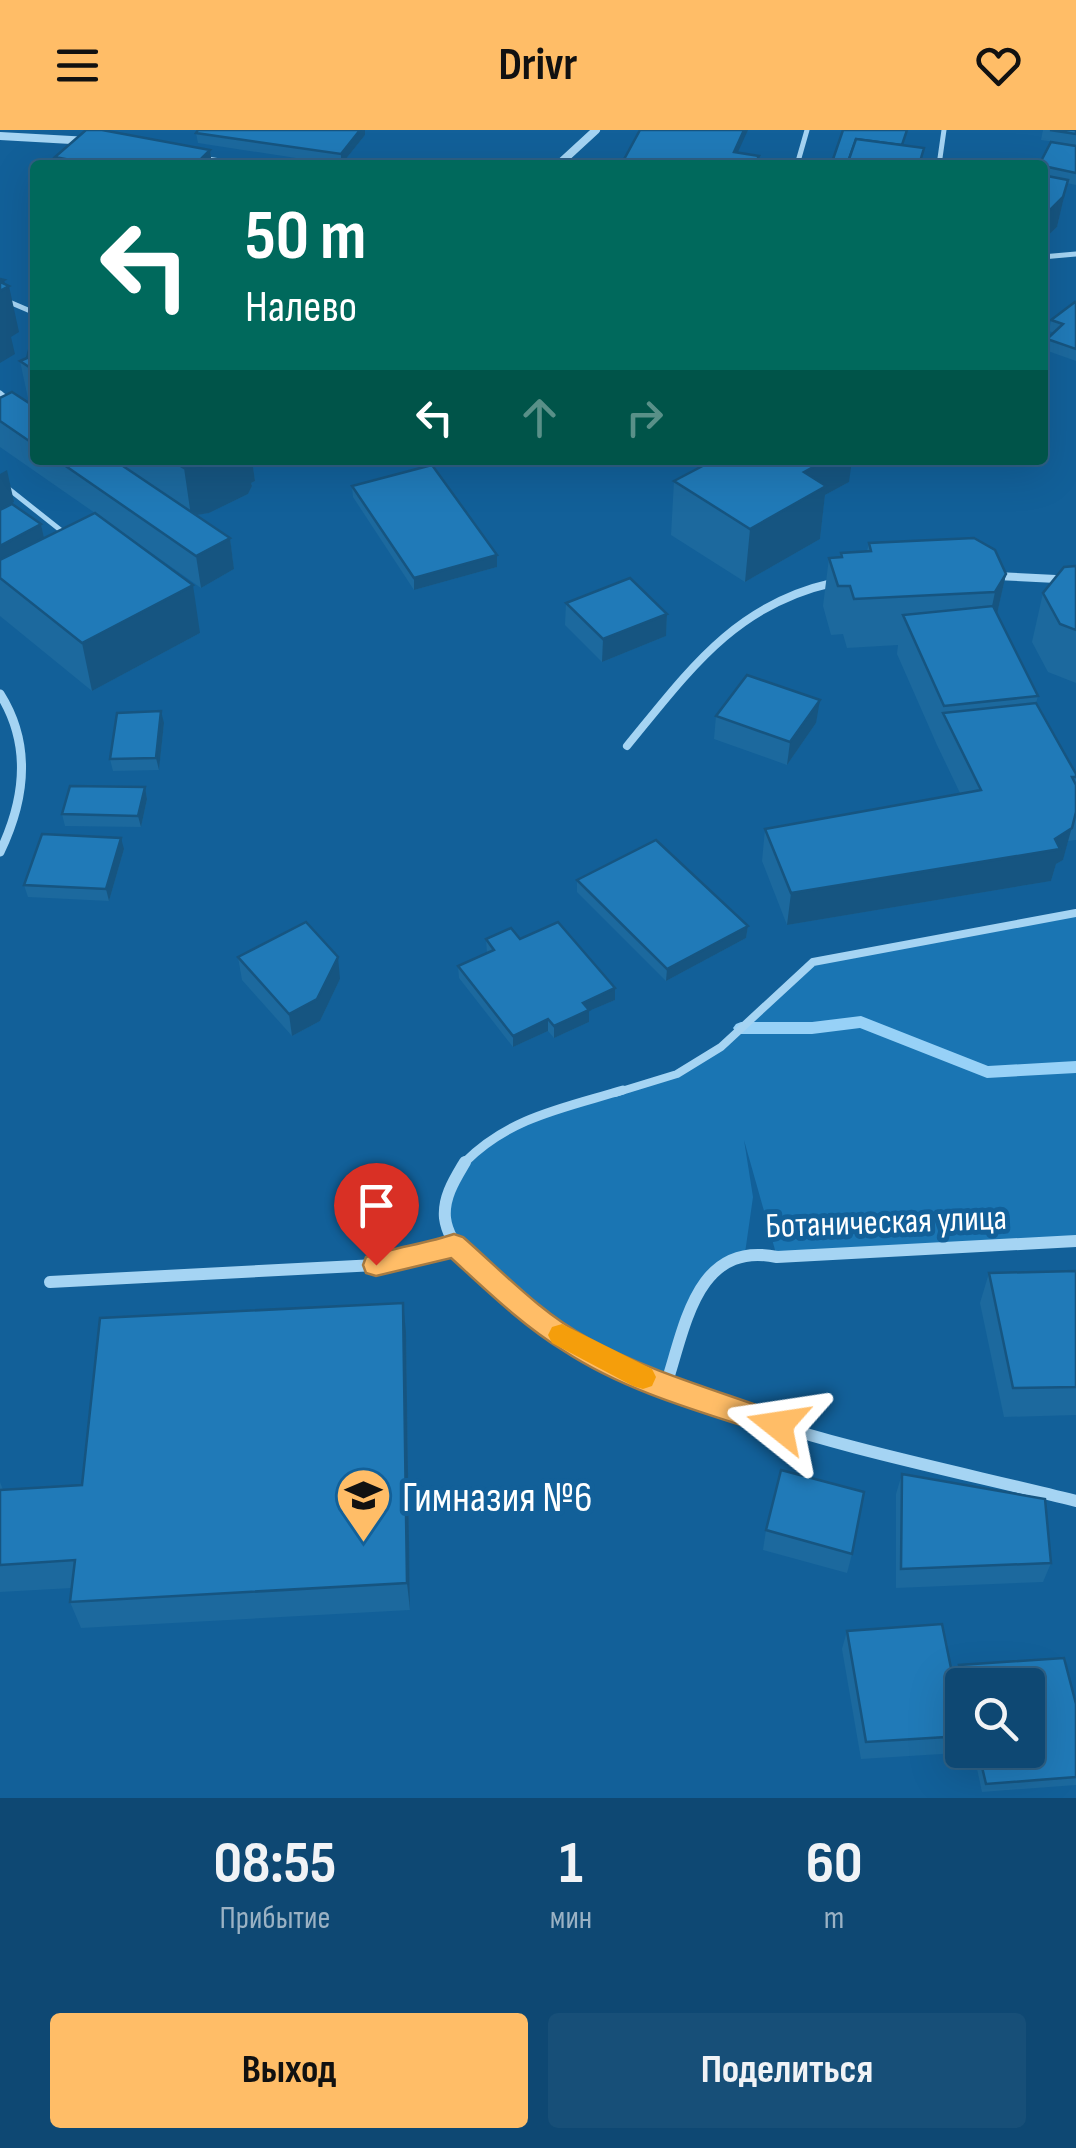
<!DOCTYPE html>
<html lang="ru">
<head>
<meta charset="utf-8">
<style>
	:root { --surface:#0e4873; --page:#174f78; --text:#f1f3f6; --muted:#9bb2c4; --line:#2e6085; --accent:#ffbd67 }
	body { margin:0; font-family:"Sofia Sans Condensed",sans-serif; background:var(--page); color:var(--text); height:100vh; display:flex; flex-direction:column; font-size:38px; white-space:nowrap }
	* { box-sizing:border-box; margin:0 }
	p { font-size:32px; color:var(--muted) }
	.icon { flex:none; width:55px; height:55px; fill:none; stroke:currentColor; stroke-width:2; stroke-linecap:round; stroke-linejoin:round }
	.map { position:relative; height:1668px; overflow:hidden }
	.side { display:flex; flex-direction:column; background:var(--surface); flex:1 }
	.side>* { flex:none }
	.guide { position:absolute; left:30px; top:30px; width:1018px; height:305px; border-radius:10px; box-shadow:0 10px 40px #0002,0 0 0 2px var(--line); background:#00695c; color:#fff; overflow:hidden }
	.controls { position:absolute; left:945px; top:1538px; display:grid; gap:20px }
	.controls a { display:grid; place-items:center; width:100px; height:100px; border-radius:10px; background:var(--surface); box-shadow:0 10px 40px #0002,0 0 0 2px var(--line); font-size:50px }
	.pin { position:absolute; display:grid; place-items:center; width:85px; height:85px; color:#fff; margin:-102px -42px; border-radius:50% 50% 50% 0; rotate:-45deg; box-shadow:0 0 10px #0007 }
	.pin .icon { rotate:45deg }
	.me { position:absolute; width:110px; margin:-55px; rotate:285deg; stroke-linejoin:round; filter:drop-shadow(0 0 8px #0008) }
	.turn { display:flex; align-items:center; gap:35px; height:210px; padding:0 50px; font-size:45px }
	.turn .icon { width:130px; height:130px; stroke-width:2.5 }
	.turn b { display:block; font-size:70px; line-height:85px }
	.lanes { display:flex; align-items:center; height:95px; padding:0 50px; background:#0003; justify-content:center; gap:50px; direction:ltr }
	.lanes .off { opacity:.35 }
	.eta { display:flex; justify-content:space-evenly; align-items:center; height:170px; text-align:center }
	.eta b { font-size:60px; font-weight:700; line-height:70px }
	.action { display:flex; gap:20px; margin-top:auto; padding:20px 50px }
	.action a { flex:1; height:115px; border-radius:10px; background:var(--accent); color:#111; font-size:40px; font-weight:700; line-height:115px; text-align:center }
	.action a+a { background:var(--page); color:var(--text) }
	header { display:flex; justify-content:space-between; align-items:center; height:130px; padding:0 50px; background:var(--accent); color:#111; font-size:45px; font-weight:700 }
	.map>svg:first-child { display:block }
	.green { fill:#1a75b3 }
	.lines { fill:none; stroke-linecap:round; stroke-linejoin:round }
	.stream { fill:#97d1f7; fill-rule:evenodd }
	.service-far2 { stroke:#a5d4f3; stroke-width:5 }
	.service-far1 { stroke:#a5d4f3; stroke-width:8 }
	.service { stroke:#a5d4f3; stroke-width:9 }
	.minor-far2 { stroke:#a5d4f3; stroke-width:8 }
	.minor-far1 { stroke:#a5d4f3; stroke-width:9 }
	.minor { stroke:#a5d4f3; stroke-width:12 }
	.wall { fill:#1c699e }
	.shaded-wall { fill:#165581 }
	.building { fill:#207ab8; stroke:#165581; stroke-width:2.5 }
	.route { fill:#ffbd67; stroke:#a67b43; stroke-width:2.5 }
	.slow { fill:#f59e0b }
	.labels { text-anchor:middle; stroke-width:10; stroke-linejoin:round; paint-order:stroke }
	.street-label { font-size:35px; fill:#fff; stroke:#126099 }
	.near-poi-label { font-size:42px; fill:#fff; stroke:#126099; text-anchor:start }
</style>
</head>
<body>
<header><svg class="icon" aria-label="menu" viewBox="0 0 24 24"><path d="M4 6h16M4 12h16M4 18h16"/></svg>Drivr<svg class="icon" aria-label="heart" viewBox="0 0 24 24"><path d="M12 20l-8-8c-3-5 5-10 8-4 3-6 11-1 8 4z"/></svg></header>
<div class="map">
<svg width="1076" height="1668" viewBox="0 0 1076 1668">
	<rect width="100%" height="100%" fill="#126099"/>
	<path class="green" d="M1076,783V1111L777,1127L744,1010L753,1067L745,1123L703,1150L665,1258L576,1215L454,1115L447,1057L465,1032L521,991L677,944L721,917L813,832Z"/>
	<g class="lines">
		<path class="stream" d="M861,886L988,936L1076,931V943L987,948L860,898L812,904H741L736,902L733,898L736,894L741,892H812Z"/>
		<g class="service-far2">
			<path d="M797,35L807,0"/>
			<path d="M939,35L944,0"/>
			<path d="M1042,127L1076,124"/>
			<path d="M0,168L35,183"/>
			<path d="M0,263L7,269L6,285L0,291"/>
			<path d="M0,352L68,406"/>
		</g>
		<g class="service-far1">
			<path d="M996,446L1076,450"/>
			<path d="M627,616C688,542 734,475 832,453"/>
			<path d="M615,963L677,944L721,917L813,832L1076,783"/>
		</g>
		<path class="service" d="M465,1032C510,987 564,978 623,960"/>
		<g class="minor-far2">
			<path d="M0,6L89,11"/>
			<path d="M199,29L234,35"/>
			<path d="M558,35L596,0"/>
		</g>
		<path class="minor-far1" d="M0,564C32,615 25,670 0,722"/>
		<g class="minor">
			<path d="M465,1032C455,1049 443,1067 445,1088C449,1120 484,1145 507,1163C669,1289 881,1322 1076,1371"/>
			<path d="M50,1152L376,1135L434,1124L454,1115"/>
			<path d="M665,1258C685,1199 695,1110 777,1127L1076,1111"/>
		</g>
	</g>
	<g class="wall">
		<path d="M1043,0H1076V15L1041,10Z"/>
		<path d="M196,3L365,5L341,35L198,13Z"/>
		<path d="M1076,16V55L1067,53L1057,97L1042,111V35Z"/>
		<path d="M210,20L212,35H56L55,27Z"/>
		<path d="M1076,173V231L1045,220L1047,209L1054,203L1049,201L1051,190Z"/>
		<path d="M35,217V330H252L255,351L251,353L252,356L248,364L209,383L196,385L230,408L234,439L201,458L119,400L200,503L92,561L0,486V380L41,394L44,408L95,383L0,317V268L29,273L20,231L27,228Z"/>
		<path d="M674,351L849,352L825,365L820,409L745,452L671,405Z"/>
		<path d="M352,356L497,437L414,460L353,367Z"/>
		<path d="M869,413L1006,444L997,484L1038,566L1036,573L1076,644V710L1068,711L1063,730L1056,734L1051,751L787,795L762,731L765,699L960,663L937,615L897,524L898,515L847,518L843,504L831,505L823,476L829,428L840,427L841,423L867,421Z"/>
		<path d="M1076,436V553L1048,542L1032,512L1043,463Z"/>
		<path d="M566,473L667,484L666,506L602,532L565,495Z"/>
		<path d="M716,586L816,593L787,635L714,609Z"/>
		<path d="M164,593L159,640L113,641L110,629Z"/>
		<path d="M145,657L147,669L141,697L65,696L62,684Z"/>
		<path d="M124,719L109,771L28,767L24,755Z"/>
		<path d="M577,750L748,796L746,808L666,851L577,762Z"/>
		<path d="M486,809H520L615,858V870L589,881V892L554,908L548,901L513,917L459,848L458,836L487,823Z"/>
		<path d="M238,827L340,849L320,891L292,906L242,850Z"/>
		<path d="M1076,1141V1285L1004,1287L980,1173L989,1143Z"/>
		<path d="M406,1202L410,1480L81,1498L70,1472L72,1458L0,1462V1352L3,1360L82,1355Z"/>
		<path d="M902,1344L1051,1433L1043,1452L896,1458V1364Z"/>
		<path d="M766,1400L852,1424L847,1443L763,1420Z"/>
		<path d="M847,1501L962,1592V1613L958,1623L861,1629L842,1519Z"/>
		<path d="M1064,1528L1076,1574V1655L982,1662L973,1620H1028V1555H962V1575L956,1545L959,1535Z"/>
	</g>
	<g class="shaded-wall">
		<path d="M360,0H365V5L341,35V24Z"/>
		<path d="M744,0H748L733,33L734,22Z"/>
		<path d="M210,20L212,35H195Z"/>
		<path d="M1068,50L1057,97L1042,111L1048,82Z"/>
		<path d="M4,150L6,158L9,156L19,202L11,207L15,224L0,233V152Z"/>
		<path d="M214,330H252L255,351L251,353L252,356L248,364L209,383L191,386L184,338Z"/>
		<path d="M815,330H852L849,352L825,365L820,409L745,452L750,399Z"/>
		<path d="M7,340L14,372L0,379V344Z"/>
		<path d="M41,394L46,417L0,441V416Z"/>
		<path d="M230,408L234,439L201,458L196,426Z"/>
		<path d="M497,425V437L414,460V448Z"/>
		<path d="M1006,444L995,493L985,510L995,462Z"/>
		<path d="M193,455L200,503L92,561L82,513Z"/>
		<path d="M667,484L666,506L602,532L603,509Z"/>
		<path d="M820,570L816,593L787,635L790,612Z"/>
		<path d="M161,581L164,593L159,640L156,628Z"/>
		<path d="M145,657L147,669L141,697L138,686Z"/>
		<path d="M1076,682L1063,730L1056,734L1051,751L787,795L791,763L1055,709Z"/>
		<path d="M121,708L124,719L109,771L106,759Z"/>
		<path d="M748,796L746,808L666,851L667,839Z"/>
		<path d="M338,827L340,849L320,891L292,906L289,884Z"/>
		<path d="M615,858V870L589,881V892L554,908V896L583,873Z"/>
		<path d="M548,889V901L513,917V906Z"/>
		<path d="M403,1173L406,1202L410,1480L407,1453Z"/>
	</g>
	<g class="building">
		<path d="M86,0H102L210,20L195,35H96L55,27Z"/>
		<path d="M198,0H360L341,24L196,3Z"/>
		<path d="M640,0H744L734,22L759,26L754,35H621Z"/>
		<path d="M843,0H907L902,15L856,9L847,35H831Z"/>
		<path d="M1050,0H1076V4Z"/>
		<path d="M856,9L924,18L919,35H847Z"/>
		<path d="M1051,12L1076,16V43L1039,35Z"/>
		<path d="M1042,45L1068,50L1063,67L1048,82L1042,81Z"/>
		<path d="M0,149L4,150L0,152L9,156L0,161Z"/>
		<path d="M1075,172L1076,173V219L1047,209L1063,194L1051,190Z"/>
		<path d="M35,217V241L20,231L27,228L29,220Z"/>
		<path d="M12,262L35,277V315L0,291V268Z"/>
		<path d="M57,330H114L230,408L196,426Z"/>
		<path d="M171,330H214L202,336L184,338Z"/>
		<path d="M714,330H826L804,342L826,356L750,399L674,351Z"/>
		<path d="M432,335L497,425L414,448L352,356Z"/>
		<path d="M12,374L41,394L0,416V380Z"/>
		<path d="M95,383L193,455L82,513L0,448V430Z"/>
		<path d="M974,408L995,420L1006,444L995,462L854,469L850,456H838L829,428L842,427L841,423L871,421L869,413Z"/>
		<path d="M1076,436V500L1060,494L1043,463L1064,437Z"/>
		<path d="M630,448L667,484L603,509L566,473Z"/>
		<path d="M993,476L1038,566L944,576L903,485Z"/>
		<path d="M747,545L820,570L790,612L716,586Z"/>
		<path d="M1036,573L1076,644V647H1072L1076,655V682L1072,698L1055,709L1060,719L791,763L765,699L981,660L943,583Z"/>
		<path d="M161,581L156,628L110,629L117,583Z"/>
		<path d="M70,656L145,657L138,686L62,684Z"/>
		<path d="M42,704L121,708L106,759L24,755Z"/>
		<path d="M656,710L748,796L667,839L577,750Z"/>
		<path d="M306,792L338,827L317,869L289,884L238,827Z"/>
		<path d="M558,792L615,858L583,873L589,880L554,896L548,889L513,906L458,836L494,820L486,809L511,798L520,809Z"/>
		<path d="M1076,1141V1257L1013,1258L989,1143Z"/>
		<path d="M403,1173L407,1453L70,1472L75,1430L0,1435V1360L82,1355L100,1188Z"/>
		<path d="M781,1340L864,1362L852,1424L766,1400Z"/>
		<path d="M902,1344L1045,1369L1051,1433L901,1439Z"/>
		<path d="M942,1494L962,1592V1606L866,1612L847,1501Z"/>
		<path d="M1064,1528L1076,1574V1647L986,1654L978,1620H1028V1555H964L959,1535Z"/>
	</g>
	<path class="route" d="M454,1104L463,1107C503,1142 541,1183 588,1208C652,1243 720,1261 787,1286L791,1295L787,1304L778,1307C705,1283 628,1263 564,1221C522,1195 487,1161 451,1128L376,1146L366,1143L363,1135L366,1127C395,1117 425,1114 454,1104Z"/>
	<path class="slow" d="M562,1194L652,1239L656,1247L652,1256L643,1259L633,1256L552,1213L548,1205L552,1197Z"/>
	<defs>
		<symbol id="university-pin" viewBox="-11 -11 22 30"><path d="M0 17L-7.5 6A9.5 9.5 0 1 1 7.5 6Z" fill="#ffbd67" stroke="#126099"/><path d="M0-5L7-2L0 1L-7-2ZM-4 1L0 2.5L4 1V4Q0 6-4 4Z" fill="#111"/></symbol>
	</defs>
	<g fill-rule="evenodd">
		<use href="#university-pin" x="332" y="1334" width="63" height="86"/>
	</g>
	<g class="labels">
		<g class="street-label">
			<text transform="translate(886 1091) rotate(-2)" y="12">Ботаническая улица</text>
		</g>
		<g class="near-poi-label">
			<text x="402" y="1381">Гимназия №6</text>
		</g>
	</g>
</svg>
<div class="controls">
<a><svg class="icon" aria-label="search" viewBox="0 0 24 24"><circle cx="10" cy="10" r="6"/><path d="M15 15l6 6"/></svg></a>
</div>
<div class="pin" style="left:376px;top:1135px;background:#d93025"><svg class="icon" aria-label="arrive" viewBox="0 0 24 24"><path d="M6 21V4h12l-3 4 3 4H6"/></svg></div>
<svg class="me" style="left:778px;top:1295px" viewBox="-20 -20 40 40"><path d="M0-17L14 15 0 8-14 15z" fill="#ffbd67" stroke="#fff" stroke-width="4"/></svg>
<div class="guide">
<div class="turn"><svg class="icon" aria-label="left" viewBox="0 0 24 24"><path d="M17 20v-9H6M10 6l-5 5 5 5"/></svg><div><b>50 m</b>Налево</div></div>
<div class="lanes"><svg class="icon" aria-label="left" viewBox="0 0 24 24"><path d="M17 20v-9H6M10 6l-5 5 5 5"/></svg><svg class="icon off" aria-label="ahead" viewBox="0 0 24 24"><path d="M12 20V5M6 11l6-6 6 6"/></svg><svg class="icon off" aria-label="right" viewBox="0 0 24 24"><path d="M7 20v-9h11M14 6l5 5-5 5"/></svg></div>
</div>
</div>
<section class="side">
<div class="eta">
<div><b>08:55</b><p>Прибытие</p></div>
<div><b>1</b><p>мин</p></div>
<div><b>60</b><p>m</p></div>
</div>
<div class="action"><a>Выход</a><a>Поделиться</a></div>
</section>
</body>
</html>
